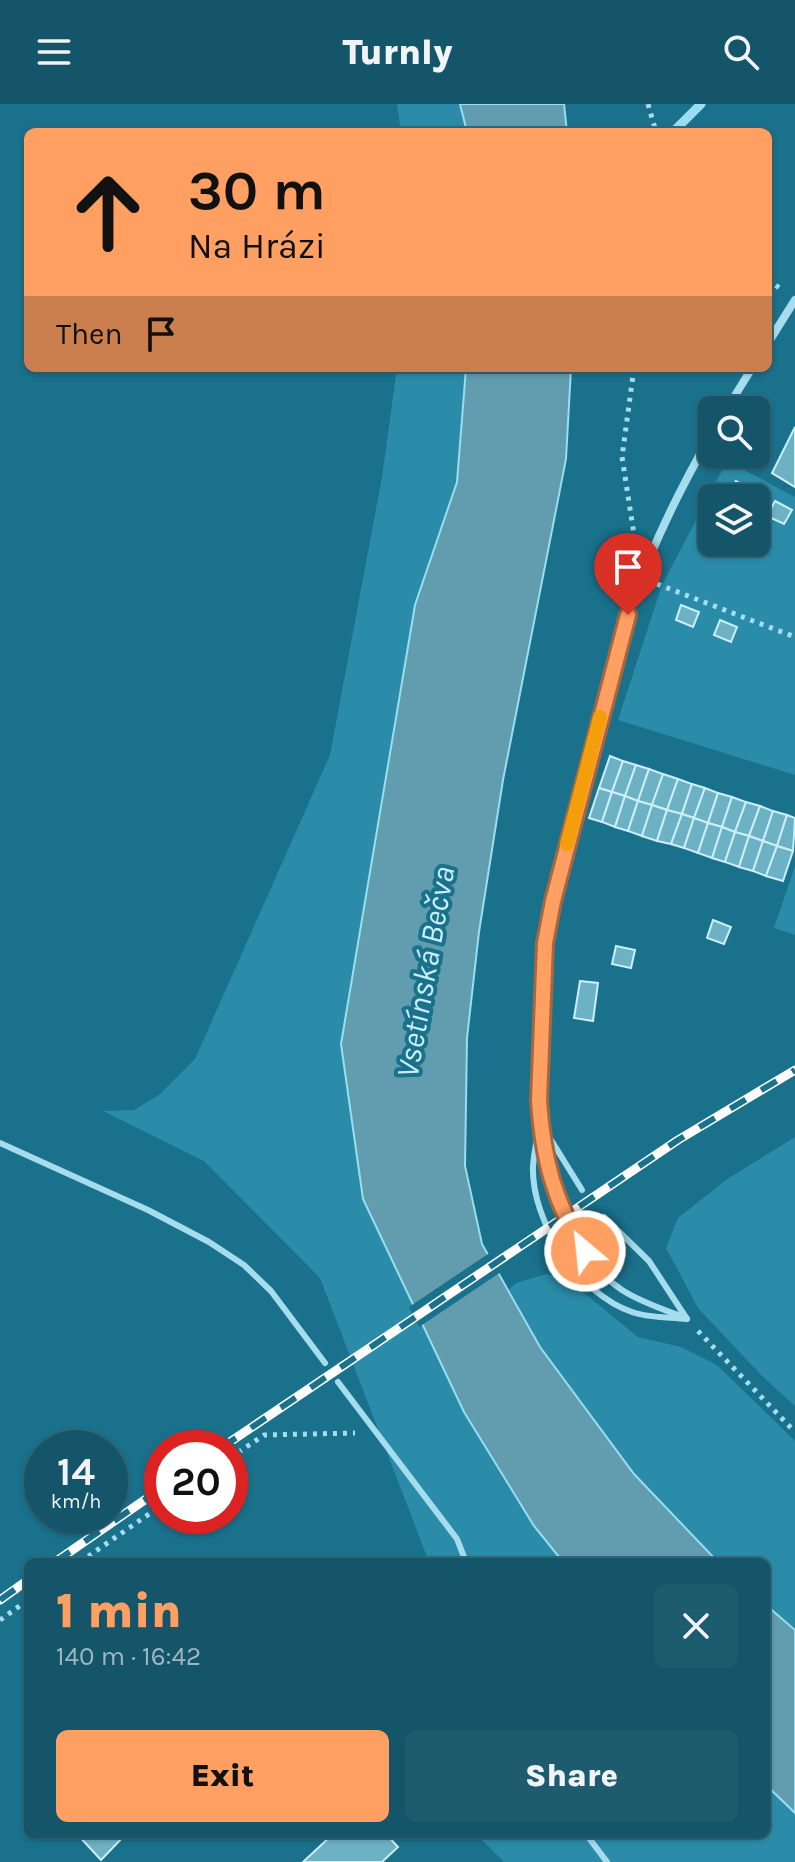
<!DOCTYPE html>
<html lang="en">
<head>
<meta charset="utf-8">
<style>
	:root { --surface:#145569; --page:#1d5b6f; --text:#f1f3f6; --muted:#9db7c0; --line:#336b7d; --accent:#ff9f62 }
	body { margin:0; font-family:Karla,sans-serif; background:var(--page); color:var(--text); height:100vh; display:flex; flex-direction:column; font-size:30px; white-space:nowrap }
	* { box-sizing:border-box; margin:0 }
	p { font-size:26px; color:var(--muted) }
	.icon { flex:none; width:44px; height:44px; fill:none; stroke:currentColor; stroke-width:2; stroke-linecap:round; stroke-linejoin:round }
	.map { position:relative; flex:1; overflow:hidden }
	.details { position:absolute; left:24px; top:1454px; width:746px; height:280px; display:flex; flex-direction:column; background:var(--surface); border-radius:12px; box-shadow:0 2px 6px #0004,0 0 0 2px var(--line) }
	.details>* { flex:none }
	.guide { position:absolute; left:24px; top:24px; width:748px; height:244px; border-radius:12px; box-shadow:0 2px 6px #0004,0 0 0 2px var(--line); background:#ff9f62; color:#111; overflow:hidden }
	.fabs { position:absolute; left:698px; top:292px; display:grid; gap:16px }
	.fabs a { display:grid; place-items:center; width:72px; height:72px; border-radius:12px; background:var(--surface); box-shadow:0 2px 6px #0004,0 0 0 2px var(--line); font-size:40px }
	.speed { position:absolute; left:24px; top:1326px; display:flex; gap:16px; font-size:40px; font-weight:700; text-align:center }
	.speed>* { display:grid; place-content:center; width:104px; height:104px; border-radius:50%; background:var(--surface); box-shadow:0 2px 6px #0004,0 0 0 2px var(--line); line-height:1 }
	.speed small { font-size:20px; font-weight:400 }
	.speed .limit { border:12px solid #d22; background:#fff; color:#111 }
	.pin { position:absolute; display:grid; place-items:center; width:68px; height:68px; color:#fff; margin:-82px -34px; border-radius:50% 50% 50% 0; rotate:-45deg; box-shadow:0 0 8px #0007 }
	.pin .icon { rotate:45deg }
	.me { position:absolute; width:88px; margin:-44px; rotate:332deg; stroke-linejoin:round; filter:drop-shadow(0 0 6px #0008) }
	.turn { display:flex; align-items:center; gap:28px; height:168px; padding:0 32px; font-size:36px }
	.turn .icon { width:104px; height:104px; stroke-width:2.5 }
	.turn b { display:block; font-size:56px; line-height:68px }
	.then { display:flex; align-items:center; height:76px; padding:0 32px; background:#0003; gap:16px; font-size:30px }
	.round { display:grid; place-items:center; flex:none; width:84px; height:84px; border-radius:12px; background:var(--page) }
	.head { display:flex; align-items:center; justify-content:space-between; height:136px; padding:0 32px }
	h1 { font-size:48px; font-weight:800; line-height:60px; color:var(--accent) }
	.button { display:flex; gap:16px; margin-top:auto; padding:16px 32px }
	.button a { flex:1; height:92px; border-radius:12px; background:var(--accent); color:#111; font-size:32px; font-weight:800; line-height:92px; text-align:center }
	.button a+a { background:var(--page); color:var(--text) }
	header { display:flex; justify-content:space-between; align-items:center; height:104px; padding:0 32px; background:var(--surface); font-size:36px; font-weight:800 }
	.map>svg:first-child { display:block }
	.green { fill:#2a8ca8; fill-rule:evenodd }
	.water { fill:#619daf; stroke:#98ddf0; stroke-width:2 }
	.pier { fill:#1a718c }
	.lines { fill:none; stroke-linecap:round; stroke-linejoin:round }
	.stream { stroke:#98ddf0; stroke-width:9 }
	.building { fill:#6db1c5; stroke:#cbeffa; stroke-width:2 }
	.path { stroke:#a5ddee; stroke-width:5; stroke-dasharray:4 6; stroke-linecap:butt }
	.lane { stroke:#a5ddee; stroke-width:6 }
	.street { stroke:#a5ddee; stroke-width:8 }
	.rail-casing { stroke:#fff; stroke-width:9 }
	.rail { stroke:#1a718c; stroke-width:6; stroke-dasharray:18; stroke-linecap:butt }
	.route-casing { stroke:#a66740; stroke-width:20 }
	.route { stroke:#ff9f62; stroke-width:14 }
	.slow { stroke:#f59e0b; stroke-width:14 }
	.labels { text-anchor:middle; stroke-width:8; stroke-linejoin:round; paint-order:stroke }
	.water-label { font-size:32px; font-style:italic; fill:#c8eef8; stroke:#1a718c }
</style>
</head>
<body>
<header><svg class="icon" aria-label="menu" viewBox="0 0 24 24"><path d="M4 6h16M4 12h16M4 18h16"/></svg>Turnly<svg class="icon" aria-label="search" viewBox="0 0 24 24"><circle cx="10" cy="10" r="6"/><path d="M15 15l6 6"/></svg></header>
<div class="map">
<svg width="795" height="1758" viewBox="0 0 795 1758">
	<rect width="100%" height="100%" fill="#1a718c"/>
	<g class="green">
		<path d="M397,0H460L467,28H401Z"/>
		<path d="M397,264H466L457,378L415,501L341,940L363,1095L464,1308L534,1422L563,1458H429L320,1174L204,1057L103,1007L134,1006L159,991L195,955L330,651L382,373Z"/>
		<path d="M727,357L795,393V671L618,616L662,481ZM712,394H756V438H712Z"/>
		<path d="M795,762V831L774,824Z"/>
		<path d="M795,1033V1302L762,1272L698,1204L666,1144L678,1114L726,1076Z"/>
		<path d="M547,1170L566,1174L638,1233L681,1243L717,1261L795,1337V1526L766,1501V1458H718L712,1452L634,1370L540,1243L507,1187L516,1179Z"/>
		<path d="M766,1681L795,1709V1758H504L476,1730H766Z"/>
	</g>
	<g class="water">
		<path d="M460,0H564L567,28H467Z"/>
		<path d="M466,264H571L566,355L503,676L479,828L467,934L465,1062L482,1140L540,1243L634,1370L718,1458H563L534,1422L464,1308L363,1095L341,940L415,501L457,378Z"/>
		<path d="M766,1501L795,1526V1709L766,1681Z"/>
	</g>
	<path class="pier" d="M491,1148L501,1168L419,1223L409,1203Z"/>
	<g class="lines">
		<path class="stream" d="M673,28L701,0"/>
	</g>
	<g class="building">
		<path d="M795,323V383L772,369Z"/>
		<path d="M736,377L752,386L748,394L729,392Z"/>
		<path d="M775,397L792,406L784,420L767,412Z"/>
		<path d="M681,501L699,508L693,523L676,516Z"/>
		<path d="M720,516L737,523L731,538L714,531Z"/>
		<path d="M610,652L623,657L612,688L599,684Z"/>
		<path d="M623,657L636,661L625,692L612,688Z"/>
		<path d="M636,661L649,665L638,697L625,692Z"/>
		<path d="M649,665L663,670L652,701L638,697Z"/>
		<path d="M663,670L678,675L667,706L652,701Z"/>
		<path d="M678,675L692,680L682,710L667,706Z"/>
		<path d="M692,680L705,684L694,714L682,710Z"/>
		<path d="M599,684L612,688L602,718L589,714Z"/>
		<path d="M705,684L718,689L708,719L694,714Z"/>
		<path d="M612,688L625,692L615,723L602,718Z"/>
		<path d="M718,689L732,693L722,723L708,719Z"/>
		<path d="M625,692L638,697L628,727L615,723Z"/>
		<path d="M732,693L746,698L735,728L722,723Z"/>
		<path d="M638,697L652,701L642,732L628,727Z"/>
		<path d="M746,698L760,702L749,732L735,728Z"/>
		<path d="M652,701L667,706L657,737L642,732Z"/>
		<path d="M760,702L773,707L763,737L749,732Z"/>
		<path d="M667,706L682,710L671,740L657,737Z"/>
		<path d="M773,707L787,711L777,742L763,737Z"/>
		<path d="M682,710L694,714L684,744L671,740Z"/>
		<path d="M787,711L795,714L793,747L777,742Z"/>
		<path d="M694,714L708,719L698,749L684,744Z"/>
		<path d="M708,719L722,723L712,754L698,749Z"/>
		<path d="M722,723L735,728L725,758L712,754Z"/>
		<path d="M735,728L749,732L739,763L725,758Z"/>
		<path d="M749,732L763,737L753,767L739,763Z"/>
		<path d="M763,737L777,742L766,772L753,767Z"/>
		<path d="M777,742L793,747L783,777L766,772Z"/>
		<path d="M713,816L731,823L724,840L707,834Z"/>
		<path d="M616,842L635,846L631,864L612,860Z"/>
		<path d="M580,877L598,879L593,917L574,914Z"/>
		<path d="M77,1730H124L125,1731L101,1756Z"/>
		<path d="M333,1730H386L398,1743L382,1758H303Z"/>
	</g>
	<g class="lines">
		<g class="path">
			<path d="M648,0L656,28"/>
			<path d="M768,175L783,187"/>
			<path d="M634,264L622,353L635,437"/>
			<path d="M657,480L795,533"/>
			<path d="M698,1227L795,1328"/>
			<path d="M230,1354L264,1331L355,1329"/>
			<path d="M80,1458L162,1401"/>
			<path d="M0,1516L28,1496"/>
		</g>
		<g class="lane">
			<path d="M541,1020C537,1034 534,1048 533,1062C531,1118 579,1190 632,1208C648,1214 669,1213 687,1215"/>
			<path d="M541,1023C549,1079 572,1153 622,1186C639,1197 659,1204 678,1211"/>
			<path d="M543,1023L582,1086"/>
			<path d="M0,1039L148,1106L209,1138L244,1161L271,1187L325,1259"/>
			<path d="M604,1113L649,1157L687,1215"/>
			<path d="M338,1278L457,1435L466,1458"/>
			<path d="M586,1730L607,1758"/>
		</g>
		<g class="street">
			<path d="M768,239L795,196"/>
			<path d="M726,306L752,264"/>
			<path d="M541,1020C536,946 540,869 553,797L628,511C649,447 678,388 712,329"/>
		</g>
		<defs>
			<g id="rail">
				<path d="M221,1344L678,1036L795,966"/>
				<path d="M55,1458L162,1384"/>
				<path d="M0,1496L28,1476"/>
			</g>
		</defs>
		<use href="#rail" class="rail-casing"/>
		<use href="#rail" class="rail"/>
	</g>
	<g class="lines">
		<defs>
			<path id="route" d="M585,1147C554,1098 543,1055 539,997L545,839L553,797L628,511"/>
		</defs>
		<use href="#route" class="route-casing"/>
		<use href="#route" class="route"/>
		<path class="slow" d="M567,740L600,613"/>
	</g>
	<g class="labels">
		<g class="water-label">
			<text transform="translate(425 868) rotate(-80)" y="11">Vsetínská Bečva</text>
		</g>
	</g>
</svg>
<div class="fabs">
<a><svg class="icon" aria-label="search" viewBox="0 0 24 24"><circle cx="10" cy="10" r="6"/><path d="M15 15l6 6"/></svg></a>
<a><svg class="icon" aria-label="layers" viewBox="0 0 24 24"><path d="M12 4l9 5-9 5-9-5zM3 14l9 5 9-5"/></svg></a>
</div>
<div class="speed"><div>14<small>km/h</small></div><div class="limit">20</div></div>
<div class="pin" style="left:628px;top:511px;background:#d93025"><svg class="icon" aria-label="arrive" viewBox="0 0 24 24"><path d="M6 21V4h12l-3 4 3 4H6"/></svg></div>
<svg class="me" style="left:585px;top:1147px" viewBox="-20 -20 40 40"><circle r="17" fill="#ff9f62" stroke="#fff" stroke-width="3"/><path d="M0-11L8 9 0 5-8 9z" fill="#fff"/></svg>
<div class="guide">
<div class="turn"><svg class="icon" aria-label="ahead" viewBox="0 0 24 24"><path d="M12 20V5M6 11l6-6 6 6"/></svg><div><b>30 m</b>Na Hrázi</div></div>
<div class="then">Then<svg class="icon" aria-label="arrive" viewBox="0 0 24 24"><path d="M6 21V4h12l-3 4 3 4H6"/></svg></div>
</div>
<section class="details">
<div class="head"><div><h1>1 min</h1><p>140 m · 16:42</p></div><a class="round"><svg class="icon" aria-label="close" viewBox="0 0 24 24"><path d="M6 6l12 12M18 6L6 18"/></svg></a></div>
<div class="button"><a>Exit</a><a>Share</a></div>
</section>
</div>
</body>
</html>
